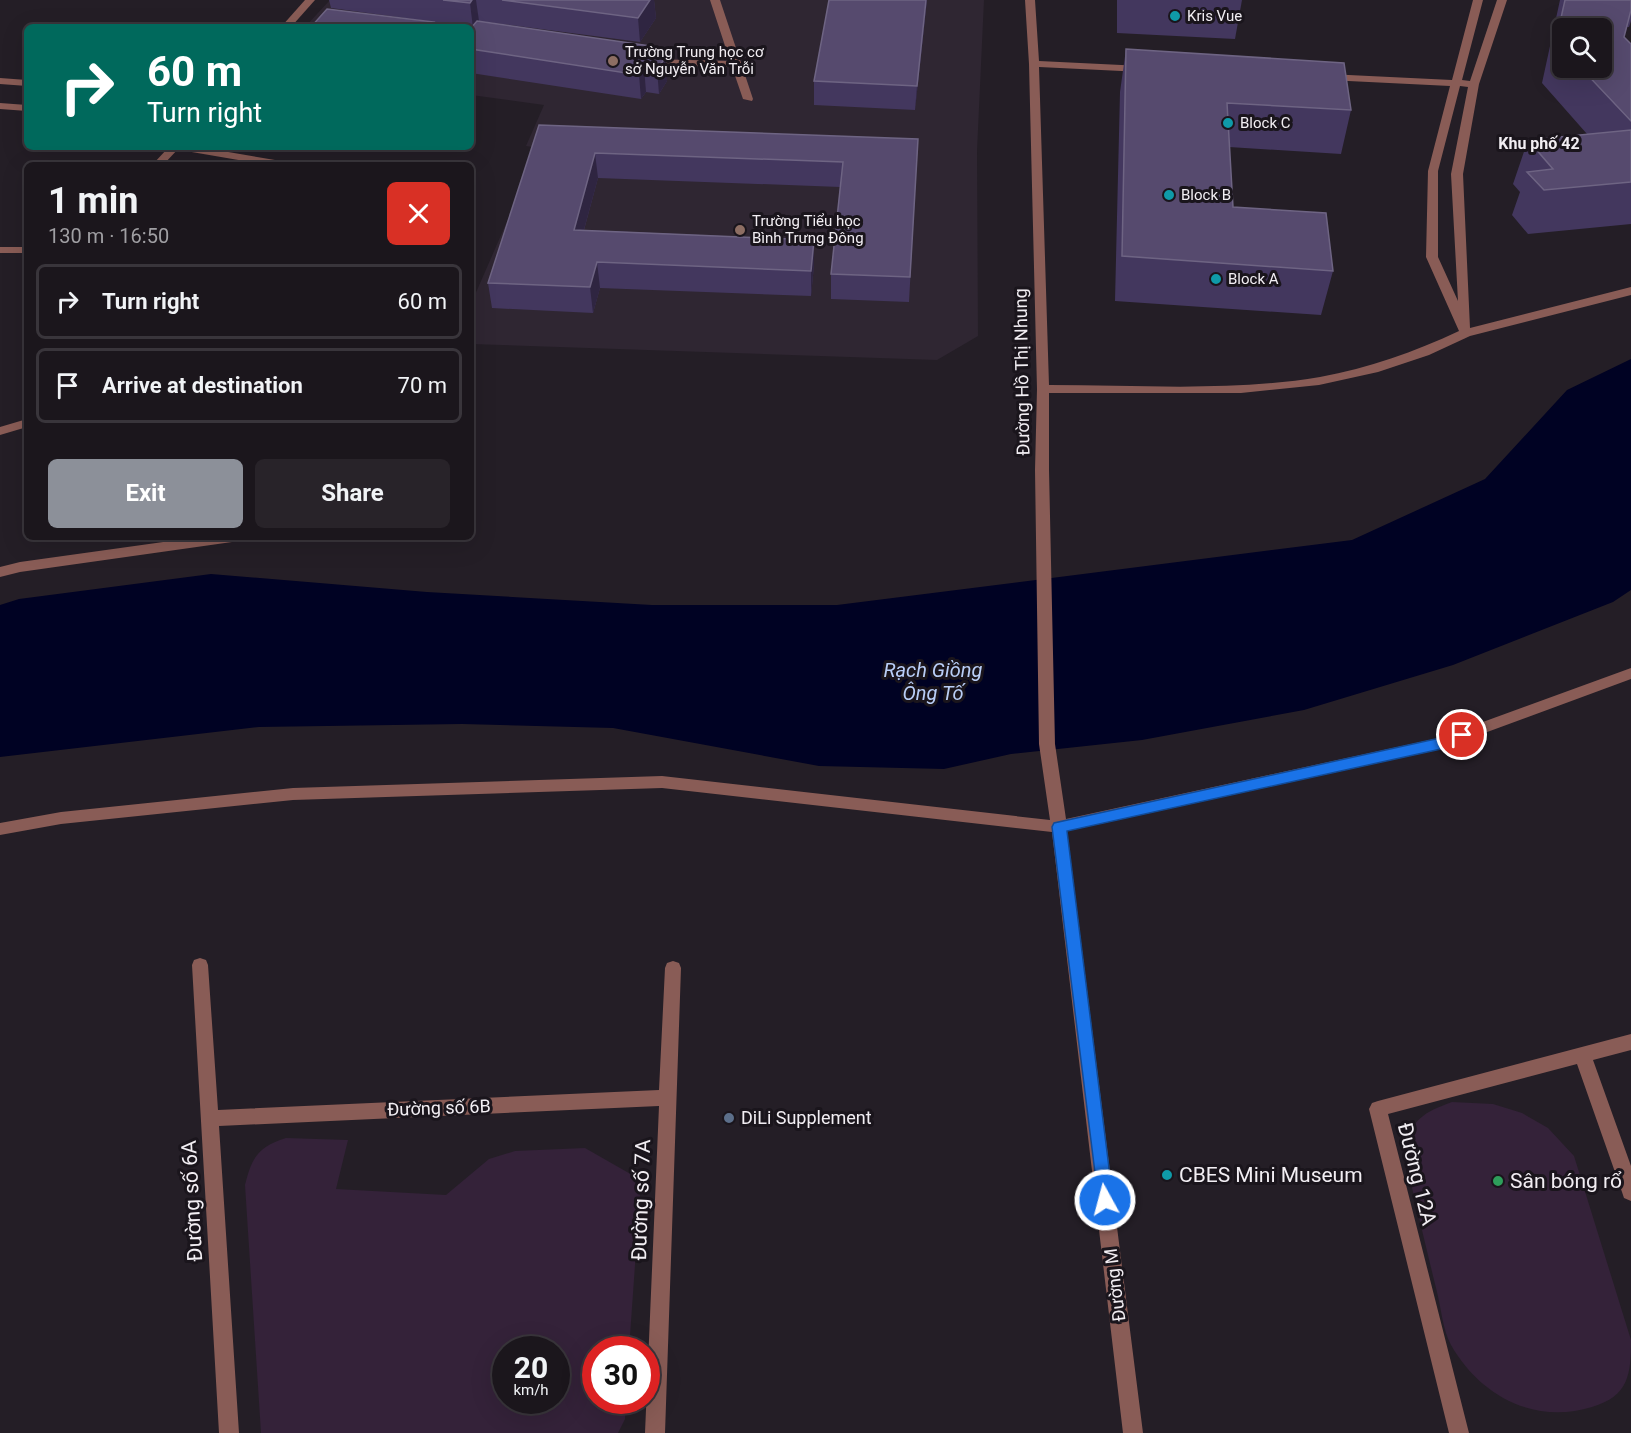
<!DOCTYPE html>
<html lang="en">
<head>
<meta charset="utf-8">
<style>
	:root { --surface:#1b161c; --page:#282329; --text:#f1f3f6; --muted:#a09fa3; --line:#39353b; --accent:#8c9099 }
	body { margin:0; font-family:Roboto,sans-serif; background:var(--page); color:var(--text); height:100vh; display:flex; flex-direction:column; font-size:22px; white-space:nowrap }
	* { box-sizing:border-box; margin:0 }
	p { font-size:20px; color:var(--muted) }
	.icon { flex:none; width:33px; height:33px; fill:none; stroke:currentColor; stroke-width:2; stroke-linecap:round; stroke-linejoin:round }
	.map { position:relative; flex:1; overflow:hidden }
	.drawer { position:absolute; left:24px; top:162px; width:450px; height:378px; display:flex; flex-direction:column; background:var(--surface); border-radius:9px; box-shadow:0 6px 24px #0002,0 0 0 2px var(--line) }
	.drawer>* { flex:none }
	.guide { position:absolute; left:24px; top:24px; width:450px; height:126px; border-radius:9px; box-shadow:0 6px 24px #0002,0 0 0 2px var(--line); background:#00695c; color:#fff; overflow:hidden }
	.fabs { position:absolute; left:1552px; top:18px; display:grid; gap:12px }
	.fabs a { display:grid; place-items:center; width:60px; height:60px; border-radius:9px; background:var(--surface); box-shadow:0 6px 24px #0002,0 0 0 2px var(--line); font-size:30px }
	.speed { position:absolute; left:492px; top:1336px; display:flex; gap:12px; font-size:30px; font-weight:700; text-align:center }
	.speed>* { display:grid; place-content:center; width:78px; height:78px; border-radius:50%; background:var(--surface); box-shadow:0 6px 24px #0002,0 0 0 2px var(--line); line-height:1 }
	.speed small { font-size:15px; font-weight:400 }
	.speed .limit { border:9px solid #d22; background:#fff; color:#111 }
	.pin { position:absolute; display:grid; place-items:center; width:51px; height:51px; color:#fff; margin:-26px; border:3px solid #fff; border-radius:50%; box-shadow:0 2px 6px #0007 }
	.me { position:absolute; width:66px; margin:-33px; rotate:353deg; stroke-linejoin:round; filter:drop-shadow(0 0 4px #0008) }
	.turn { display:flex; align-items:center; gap:21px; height:126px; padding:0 24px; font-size:27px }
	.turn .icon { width:78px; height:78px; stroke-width:2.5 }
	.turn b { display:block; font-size:42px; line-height:51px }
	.round { display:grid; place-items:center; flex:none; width:63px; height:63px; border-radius:9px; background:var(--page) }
	.head { display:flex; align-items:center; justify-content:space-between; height:102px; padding:0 24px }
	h1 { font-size:36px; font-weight:700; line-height:45px }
	.cta { display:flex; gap:12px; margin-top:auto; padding:12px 24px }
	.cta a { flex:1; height:69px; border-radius:9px; background:var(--accent); color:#fff; font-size:24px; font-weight:700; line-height:69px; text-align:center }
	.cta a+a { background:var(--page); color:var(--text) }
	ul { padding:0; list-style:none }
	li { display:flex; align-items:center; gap:18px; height:75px; margin:0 12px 9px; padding:0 12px; border:3px solid var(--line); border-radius:9px }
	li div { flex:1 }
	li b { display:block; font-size:22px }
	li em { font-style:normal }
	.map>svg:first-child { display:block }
	.built { fill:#2f2632 }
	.green { fill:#342239; fill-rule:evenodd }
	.water { fill:#000223 }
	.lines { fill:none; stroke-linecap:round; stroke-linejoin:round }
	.lane { fill:#895c56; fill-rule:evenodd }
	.street { fill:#895c56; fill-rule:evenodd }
	.wall { fill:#43375e; fill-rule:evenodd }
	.shaded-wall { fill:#2f2541 }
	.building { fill:#564a6e; stroke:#6e6483; stroke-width:1.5 }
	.route { fill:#1a73e8; stroke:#114b97; stroke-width:1.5 }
	.culture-dot { fill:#0f9aa8; stroke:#1a151c; stroke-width:2 }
	.education-dot { fill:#8d6e63; stroke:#1a151c; stroke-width:2 }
	.service-dot { fill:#5c6f8a; stroke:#1a151c; stroke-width:2 }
	.leisure-dot { fill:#2e9e5b; stroke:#1a151c; stroke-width:2 }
	.labels { text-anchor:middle; stroke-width:6; stroke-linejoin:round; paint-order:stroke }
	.far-poi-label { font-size:15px; fill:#f2eef3; stroke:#1a151c; text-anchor:start }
	.far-neighbourhood-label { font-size:16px; font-weight:bold; fill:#f2eef3; stroke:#1a151c }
	.street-label { font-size:18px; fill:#f2eef3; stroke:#1a151c }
	.poi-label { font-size:18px; fill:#f2eef3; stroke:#1a151c; text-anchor:start }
	.water-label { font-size:20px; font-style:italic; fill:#b9cef7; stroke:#1a151c }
	.near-street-label { font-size:21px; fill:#f2eef3; stroke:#1a151c }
	.near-poi-label { font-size:21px; fill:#f2eef3; stroke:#1a151c; text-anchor:start }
</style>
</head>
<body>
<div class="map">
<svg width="1631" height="1433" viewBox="0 0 1631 1433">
	<rect width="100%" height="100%" fill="#241e26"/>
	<path class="built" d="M330,0H984L977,151L978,336L937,360L471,344V304L539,148L526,146L544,105L471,95V27H305Z"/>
	<g class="green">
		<path d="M1452,1102L1493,1104L1522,1113L1548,1128L1574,1156L1631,1340C1631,1374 1629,1396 1592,1407C1535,1425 1480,1396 1451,1345C1443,1331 1441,1308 1437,1292C1425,1244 1414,1195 1402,1146C1416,1118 1422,1113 1452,1102Z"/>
		<path d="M286,1138L348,1140L336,1189L446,1195L489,1159L515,1151L585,1148L641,1180L629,1350H596V1401H626L625,1419L618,1433H261L245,1185C252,1157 258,1147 286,1138ZM506,1350H556V1401H506Z"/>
	</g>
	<path class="water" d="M1631,359V590L1613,602L1453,665L1304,710L1142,740L1011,754L944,769L819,766L613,728L462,724L259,727L0,757V605L19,599L211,574L427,592L652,605H837L1352,540L1485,479L1567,390Z"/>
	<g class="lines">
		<g class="lane">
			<path d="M710,0H720L753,99L752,101L743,99L732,67L647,65L642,62L647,59L730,61Z"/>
			<path d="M175,147H199L287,162L292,165H268L180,150Z"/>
		</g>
		<g class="street">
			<path d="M305,0H315L291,27H281Z"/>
			<path d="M1025,0H1035L1039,61L1142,66L1147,69L1142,72L1039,67L1049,385C1139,385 1231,392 1320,377C1369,368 1414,352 1459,331L1426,257L1428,171L1450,86L1328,80L1323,77L1328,74L1452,80L1473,0H1483L1462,80L1470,81L1497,0H1507L1479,84L1463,174L1470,328L1631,287V295L1470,336L1429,355L1378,372L1319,385L1241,393H1049V470L1055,744L1066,819L1439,738L1631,668V679L1441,749L1067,831L1143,1433H1123L1052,832L662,788L293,800L61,824L0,835V823L61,812L293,788L662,776L1050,820L1039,744L1035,470L1037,389L1029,64ZM1460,86L1468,87L1451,174L1458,301L1438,257V171Z"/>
			<path d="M0,78L27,80V86L0,84Z"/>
			<path d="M0,103L27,105V111L0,109Z"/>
			<path d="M169,147H180L163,165H152Z"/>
			<rect x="0" y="247" width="27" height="6"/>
			<path d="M27,419V427L0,435V427Z"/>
			<path d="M199,537H239L232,542L20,572L0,577V567L20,562Z"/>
			<path d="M200,958L206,960L208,965L218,1110L659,1090L665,968L667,963L673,961L679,963L681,968L665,1433H645L659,1106L219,1126L239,1433H219L192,965L194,960Z"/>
			<path d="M1631,1034V1050L1593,1060L1631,1166V1201L1624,1198L1622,1192L1577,1064L1388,1114L1469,1433H1449L1369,1109L1372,1103L1378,1101Z"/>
		</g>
	</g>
	<g class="wall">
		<path d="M329,0H654L656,18L640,42L479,21L658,47L659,56L667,81L659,94L646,92L641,99L471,73V27L331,8Z"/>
		<path d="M927,0L915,110L814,105V81Z"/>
		<path d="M1117,0H1242L1235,39L1117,33Z"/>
		<path d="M1560,0H1631V21L1629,27H1627L1624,37L1631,44V224L1528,234L1512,215L1520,192L1513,184L1528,140L1587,134L1542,83ZM1563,28L1602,68H1563Z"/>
		<path d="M1126,49L1351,110L1341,154L1229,147L1233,207L1333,271L1321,315L1115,301L1120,92Z"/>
		<path d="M539,125L918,139L909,302L831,299V274L840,187L598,178L584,230L814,240V265L811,296L600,288L593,313L492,308L488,283Z"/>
	</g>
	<g class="shaded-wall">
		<path d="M472,0H476L479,21L473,28L470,3Z"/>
		<path d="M650,0H654L656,18L640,42L638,18Z"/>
		<path d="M926,0H927L915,110L917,86Z"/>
		<path d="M658,47L660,66L666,57L667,81L659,94L657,69L653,55Z"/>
		<path d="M644,67L646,92L641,99L639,75Z"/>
		<path d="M595,153L598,178L577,255L574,230Z"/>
		<path d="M814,240V265L811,296V271Z"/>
		<path d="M597,262L600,288L593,313L590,287Z"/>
	</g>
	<g class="building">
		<path d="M443,0H472L470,3Z"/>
		<path d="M502,0H650L638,18Z"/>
		<path d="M829,0H926L917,86L814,81Z"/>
		<path d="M1565,0H1631V10L1624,37L1631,44V121L1581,68H1602V28H1563V48L1556,40Z"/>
		<path d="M327,9L434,22L430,27H311Z"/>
		<path d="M477,21L658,47L653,55L666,57L657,69L644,67L639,75L471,49V28Z"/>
		<path d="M1126,49L1344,63L1351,110L1227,103L1233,207L1326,213L1333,271L1122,256Z"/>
		<path d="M539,125L918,139L910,277L831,274L843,162L595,153L574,230L814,240L811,271L597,262L590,287L488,283Z"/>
		<path d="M1631,130V182L1544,190L1527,172L1553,169L1528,140Z"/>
	</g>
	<path class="route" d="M1462,730L1469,735L1467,739L1441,749L1067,831L1113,1200L1111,1205L1105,1208L1099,1205L1052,827L1054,823L1440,738Z"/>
	<g class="culture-dot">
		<circle cx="1175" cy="16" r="6"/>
		<circle cx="1228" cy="123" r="6"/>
		<circle cx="1169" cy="195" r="6"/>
		<circle cx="1216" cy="279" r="6"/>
		<circle cx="1167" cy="1175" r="6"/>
	</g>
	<g class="education-dot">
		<circle cx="613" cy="61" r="6"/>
		<circle cx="740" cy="230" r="6"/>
	</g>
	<circle class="service-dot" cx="729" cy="1118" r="6"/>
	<circle class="leisure-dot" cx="1498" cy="1181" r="6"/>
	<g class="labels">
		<g class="far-poi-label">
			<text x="1187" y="21">Kris Vue</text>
			<text x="625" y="57">Trường Trung học cơ<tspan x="625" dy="17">sở Nguyễn Văn Trỗi</tspan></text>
			<text x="1240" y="128">Block C</text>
			<text x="1181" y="200">Block B</text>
			<text x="752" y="226">Trường Tiểu học<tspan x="752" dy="17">Bình Trưng Đông</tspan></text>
			<text x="1228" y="284">Block A</text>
		</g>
		<g class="far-neighbourhood-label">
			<text x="1539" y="149">Khu phố 42</text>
		</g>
		<g class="street-label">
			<text transform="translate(1022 372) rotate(-91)" y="6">Đường Hồ Thị Nhung</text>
			<text transform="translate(439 1108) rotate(-2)" y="6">Đường số 6B</text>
			<text transform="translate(1115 1285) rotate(-97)" y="6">Đường M</text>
		</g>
		<g class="poi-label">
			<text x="741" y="1124">DiLi Supplement</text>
		</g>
		<g class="water-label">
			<text x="933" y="677">Rạch Giồng<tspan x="933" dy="23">Ông Tố</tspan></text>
		</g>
		<g class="near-street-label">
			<text transform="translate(1417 1174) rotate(76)" y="7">Đường 12A</text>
			<text transform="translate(641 1200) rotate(-88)" y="7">Đường số 7A</text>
			<text transform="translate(192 1201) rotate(-93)" y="7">Đường số 6A</text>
		</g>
		<g class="near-poi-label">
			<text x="1179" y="1182">CBES Mini Museum</text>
			<text x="1510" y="1188">Sân bóng rổ</text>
		</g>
	</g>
</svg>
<div class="fabs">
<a><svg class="icon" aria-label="search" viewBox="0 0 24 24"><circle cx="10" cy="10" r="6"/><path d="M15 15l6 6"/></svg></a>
</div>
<div class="speed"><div>20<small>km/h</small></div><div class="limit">30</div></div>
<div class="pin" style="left:1462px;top:735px;background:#d93025"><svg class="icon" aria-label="arrive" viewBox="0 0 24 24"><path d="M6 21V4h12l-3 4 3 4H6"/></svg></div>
<svg class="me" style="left:1105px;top:1200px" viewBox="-20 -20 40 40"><circle r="17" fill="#1a73e8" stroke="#fff" stroke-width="3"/><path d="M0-11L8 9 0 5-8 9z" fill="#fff"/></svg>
<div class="guide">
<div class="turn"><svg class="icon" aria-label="right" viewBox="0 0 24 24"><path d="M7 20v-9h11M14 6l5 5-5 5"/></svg><div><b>60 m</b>Turn right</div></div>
</div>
<section class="drawer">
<div class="head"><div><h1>1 min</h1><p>130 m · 16:50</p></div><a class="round" style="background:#d93025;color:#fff"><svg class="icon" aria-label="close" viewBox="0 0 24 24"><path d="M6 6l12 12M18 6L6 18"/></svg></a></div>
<ul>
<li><svg class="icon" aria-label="right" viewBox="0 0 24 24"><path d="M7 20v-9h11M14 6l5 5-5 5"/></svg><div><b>Turn right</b></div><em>60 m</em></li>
<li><svg class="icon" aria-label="arrive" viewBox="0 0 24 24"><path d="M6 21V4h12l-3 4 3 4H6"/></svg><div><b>Arrive at destination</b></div><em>70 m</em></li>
</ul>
<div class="cta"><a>Exit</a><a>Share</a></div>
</section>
</div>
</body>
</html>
